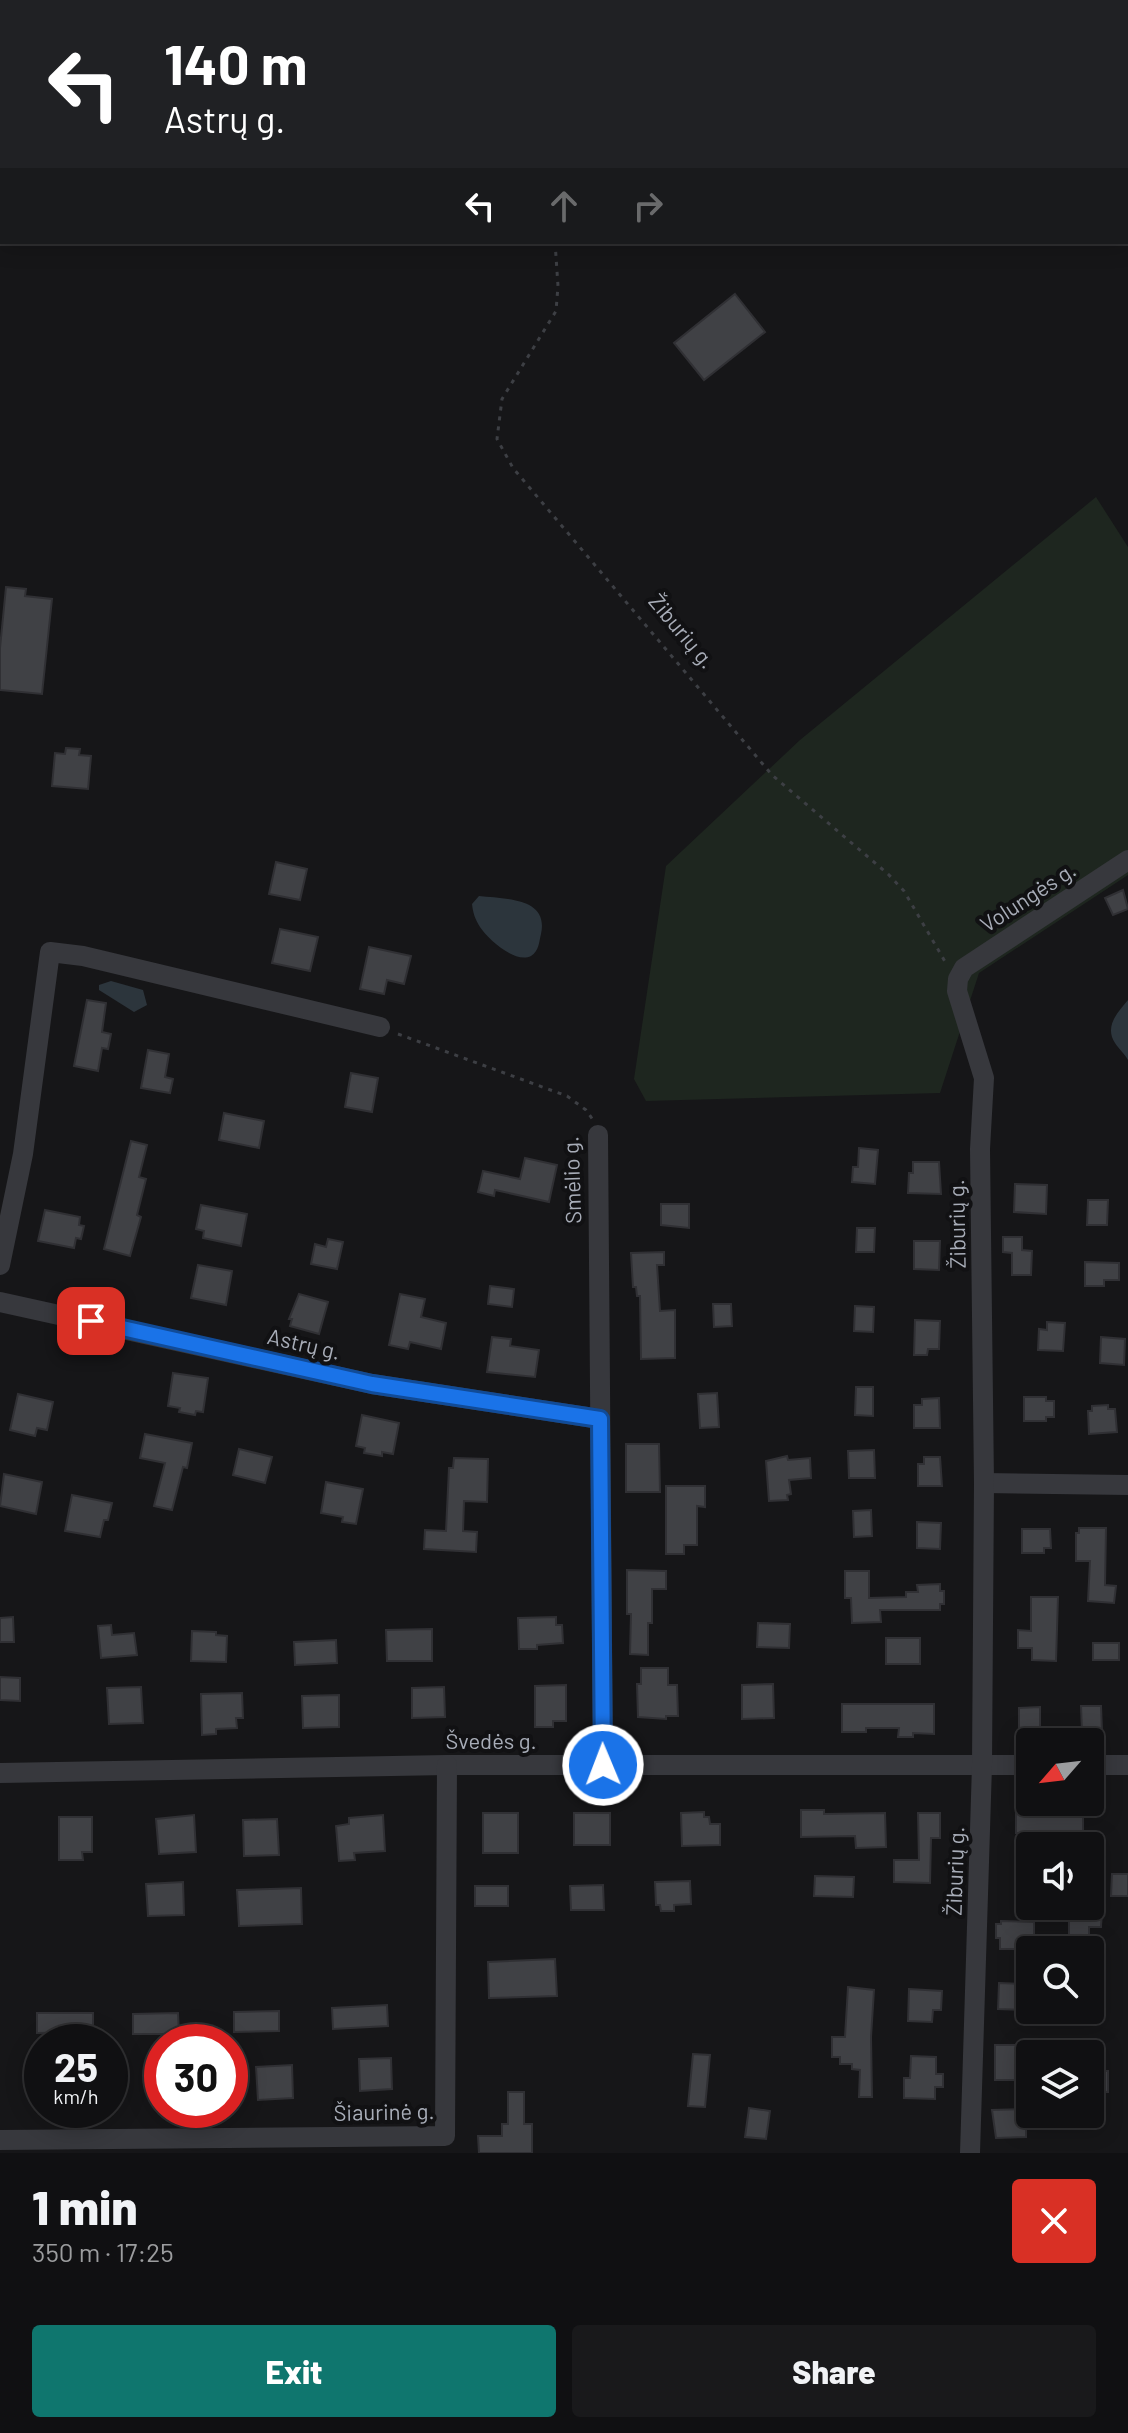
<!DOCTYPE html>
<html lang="en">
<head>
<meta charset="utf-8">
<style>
	:root { --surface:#101012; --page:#19191b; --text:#f1f3f6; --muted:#9c9d9f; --line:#303032; --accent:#0f766e }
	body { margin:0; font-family:Barlow,sans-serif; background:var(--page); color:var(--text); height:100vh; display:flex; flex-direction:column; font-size:30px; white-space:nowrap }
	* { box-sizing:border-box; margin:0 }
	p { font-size:26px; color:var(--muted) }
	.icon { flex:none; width:44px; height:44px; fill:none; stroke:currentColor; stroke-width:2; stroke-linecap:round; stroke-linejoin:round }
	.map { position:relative; height:2153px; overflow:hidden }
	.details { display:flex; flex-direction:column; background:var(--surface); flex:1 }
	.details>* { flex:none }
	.guide { position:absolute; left:0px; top:0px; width:1128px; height:244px; box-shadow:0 4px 20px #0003,0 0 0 2px var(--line); background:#202124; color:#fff; overflow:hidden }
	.needle { width:52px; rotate:242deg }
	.tools { position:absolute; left:1016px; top:1728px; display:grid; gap:16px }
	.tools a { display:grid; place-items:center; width:88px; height:88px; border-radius:8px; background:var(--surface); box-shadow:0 4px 20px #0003,0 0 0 2px var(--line); font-size:40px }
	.speed { position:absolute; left:24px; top:2024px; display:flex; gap:16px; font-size:40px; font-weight:700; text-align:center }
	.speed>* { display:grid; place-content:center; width:104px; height:104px; border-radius:50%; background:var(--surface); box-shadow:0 4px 20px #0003,0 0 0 2px var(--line); line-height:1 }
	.speed small { font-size:20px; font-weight:400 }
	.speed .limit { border:12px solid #d22; background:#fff; color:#111 }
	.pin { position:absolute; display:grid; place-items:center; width:68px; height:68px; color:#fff; margin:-34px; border-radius:16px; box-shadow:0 4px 12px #0006 }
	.me { position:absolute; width:88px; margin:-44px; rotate:359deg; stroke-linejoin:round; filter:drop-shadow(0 0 6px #0008) }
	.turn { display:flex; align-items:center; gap:28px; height:168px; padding:0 32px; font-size:36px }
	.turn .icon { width:104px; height:104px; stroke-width:2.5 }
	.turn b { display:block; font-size:56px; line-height:68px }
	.lanes { display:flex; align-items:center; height:76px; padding:0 32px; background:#0003; justify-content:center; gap:40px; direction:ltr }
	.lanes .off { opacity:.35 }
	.round { display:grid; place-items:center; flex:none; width:84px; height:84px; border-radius:8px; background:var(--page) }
	.summary { display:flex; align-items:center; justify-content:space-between; height:136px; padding:0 32px }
	h1 { font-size:48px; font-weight:800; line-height:60px }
	.action { display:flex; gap:16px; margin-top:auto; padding:16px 32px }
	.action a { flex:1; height:92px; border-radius:8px; background:var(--accent); color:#fff; font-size:32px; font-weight:800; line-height:92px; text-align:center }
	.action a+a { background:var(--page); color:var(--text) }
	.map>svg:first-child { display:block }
	.green { fill:#1e261f }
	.water { fill:#2c353c }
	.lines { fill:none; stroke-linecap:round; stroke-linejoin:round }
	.stream { stroke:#2c353c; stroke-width:5 }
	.building { fill:#404145; stroke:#303034; stroke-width:2 }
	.path { stroke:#3d3f44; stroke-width:3; stroke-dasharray:4 6; stroke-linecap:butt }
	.minor { stroke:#37383d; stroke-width:20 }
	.route-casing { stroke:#114b97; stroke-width:20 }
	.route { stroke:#1a73e8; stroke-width:14 }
	.labels { text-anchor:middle; stroke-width:8; stroke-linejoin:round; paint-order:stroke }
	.street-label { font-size:22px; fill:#a8adb8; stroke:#111113 }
</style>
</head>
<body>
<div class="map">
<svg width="1128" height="2153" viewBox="0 0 1128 2153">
	<rect width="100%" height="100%" fill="#161618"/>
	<path class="green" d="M1096,497L1128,547V875L979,973L940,1093L646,1101L634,1079L666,866L800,740Z"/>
	<g class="water">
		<path d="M479,896C505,899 549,897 541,934C539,942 539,951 531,956C515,964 488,939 480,927C475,919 473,913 472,904Z"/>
		<path d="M111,981L143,990L147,1005L134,1012L99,990V985Z"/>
		<path d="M1128,1000V1060C1124,1053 1119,1049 1115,1043C1104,1026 1118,1012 1128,1000Z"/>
	</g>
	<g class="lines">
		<g class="stream">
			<path d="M129,0L269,2"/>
			<path d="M50,2L54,0"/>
			<path d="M732,2L733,0"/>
			<path d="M0,32L2,30"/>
		</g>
	</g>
	<g class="building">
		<path d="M735,294L765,332L704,380L674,343Z"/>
		<path d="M6,587L26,589L25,596L52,599L42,694L0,690V648Z"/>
		<path d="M66,748L80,749L79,755L91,756L88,789L52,786L55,753L65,754Z"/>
		<path d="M276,862L307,869L300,900L269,894Z"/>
		<path d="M1123,890L1128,909L1113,915L1105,898Z"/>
		<path d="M280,929L318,937L310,971L272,963Z"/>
		<path d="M369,947L411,956L404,984L387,980L384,994L360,989Z"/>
		<path d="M87,1000L106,1003L102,1032L111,1034L108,1049L102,1048L98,1071L74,1066Z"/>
		<path d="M148,1050L169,1054L165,1077L173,1079L170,1093L141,1088Z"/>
		<path d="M351,1073L378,1078L372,1112L345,1107Z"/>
		<path d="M224,1113L264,1121L259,1148L219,1140Z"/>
		<path d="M131,1141L147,1145L139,1177L146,1179L137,1215L141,1217L130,1256L104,1249Z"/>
		<path d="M859,1148L878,1150L875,1184L852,1182L853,1167H858Z"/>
		<path d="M525,1158L557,1165L549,1202L495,1190L494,1196L478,1192L483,1171L520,1179Z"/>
		<path d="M913,1162H939L941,1194L908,1193L909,1173H913Z"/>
		<path d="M1015,1184L1047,1185L1046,1214L1014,1212Z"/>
		<path d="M1088,1200H1108L1107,1225H1087Z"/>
		<path d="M661,1204H689V1228L661,1225Z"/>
		<path d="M201,1205L247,1214L241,1246L203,1238L204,1231L196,1229Z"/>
		<path d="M45,1210L80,1217L79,1225L84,1226L81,1239L76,1238L74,1248L38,1241Z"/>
		<path d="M857,1228H875L874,1252H856Z"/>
		<path d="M1003,1237H1022V1250L1032,1251L1031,1275H1012V1253L1003,1252Z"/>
		<path d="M328,1239L343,1242L337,1269L311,1264L315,1244L326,1247Z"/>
		<path d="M914,1241H940L939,1270L914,1269Z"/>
		<path d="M664,1252V1265H657L660,1311L675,1310V1358L641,1359L640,1296H637L636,1287H633L631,1253Z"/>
		<path d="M1085,1262L1119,1263V1280H1104V1286H1085Z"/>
		<path d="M198,1265L232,1271L226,1305L191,1298Z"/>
		<path d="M490,1286L514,1289L512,1307L488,1304Z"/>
		<path d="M299,1294L328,1302L319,1334L290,1326L292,1319H289Z"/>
		<path d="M400,1294L425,1299L421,1317L446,1323L441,1349L410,1342L408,1349L389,1345Z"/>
		<path d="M713,1304H731L732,1326L714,1327Z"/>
		<path d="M855,1306L874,1307L873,1332L854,1331Z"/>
		<path d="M915,1320L940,1321L939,1349H928L927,1355H914Z"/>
		<path d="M1047,1322L1065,1323L1063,1351L1038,1350L1039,1329L1047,1330Z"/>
		<path d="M492,1337L511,1339L510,1346L539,1350L535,1377L487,1372Z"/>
		<path d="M1101,1337L1125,1339L1124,1365L1100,1363Z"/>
		<path d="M173,1373L208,1378L203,1412L196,1411L195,1415L179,1412L180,1408L168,1406Z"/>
		<path d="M856,1387H873V1416L855,1415Z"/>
		<path d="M717,1393L719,1427L700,1428L698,1394Z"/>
		<path d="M18,1394L53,1402L47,1430L37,1428L35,1436L10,1430Z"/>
		<path d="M1024,1397H1046V1401H1054V1417H1046V1421H1024Z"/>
		<path d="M939,1398L940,1428H914V1405H922V1399Z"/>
		<path d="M1108,1405V1409H1115L1117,1432L1089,1434L1088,1411H1092V1406Z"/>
		<path d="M362,1415L399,1423L393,1454L382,1452V1456L364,1453L365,1448L356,1446Z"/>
		<path d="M145,1434L192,1443L187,1468L183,1467L172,1510L154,1506L165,1463L140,1458Z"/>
		<path d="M626,1444H659L660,1492H626Z"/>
		<path d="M239,1449L272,1457L265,1483L233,1475Z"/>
		<path d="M874,1450L875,1478H849L848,1451Z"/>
		<path d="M787,1456L788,1460L810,1458L811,1478L789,1480L791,1494L787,1495L788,1500L769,1501L766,1461Z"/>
		<path d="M924,1457H940L942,1486H918V1464H924Z"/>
		<path d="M454,1458L488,1459L487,1502L464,1501L463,1531L477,1532L476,1552L424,1549L425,1530L446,1531L449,1468H453Z"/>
		<path d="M4,1474L42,1482L36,1514L0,1506Z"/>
		<path d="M326,1482L363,1489L356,1524L342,1522L343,1517L321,1513Z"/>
		<path d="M666,1486H705V1507L697,1506V1545H684V1554H666Z"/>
		<path d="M72,1495L112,1503L108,1520H104L100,1537L65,1531Z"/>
		<path d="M871,1510L872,1536L854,1537L853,1511Z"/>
		<path d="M917,1522L941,1523L940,1549L917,1548Z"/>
		<path d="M1079,1528H1106L1105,1585L1116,1586L1114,1603L1088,1601L1090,1561H1076V1533H1079Z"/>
		<path d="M1022,1529H1050L1051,1548H1044V1553H1022Z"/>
		<path d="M627,1570L666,1571V1589H652V1623H648V1655L630,1654L631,1614H627Z"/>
		<path d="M845,1571H869V1598L906,1597V1592H918L917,1585L940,1584V1591H944V1604H940V1610H880L881,1622L852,1623L851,1598H845Z"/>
		<path d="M1031,1597H1058L1056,1661L1032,1660V1648H1018V1630L1031,1631Z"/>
		<path d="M13,1617L14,1642H0V1618Z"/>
		<path d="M556,1617V1625H562L563,1643L537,1645V1649H519L518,1618Z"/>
		<path d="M758,1623L790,1624L789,1648L757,1647Z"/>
		<path d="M111,1625L112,1635L134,1633L137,1655L101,1658L98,1626Z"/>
		<path d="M432,1629V1661H387L386,1630Z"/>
		<path d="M192,1631L216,1632V1635L227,1636L226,1662L191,1661Z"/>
		<rect x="886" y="1638" width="34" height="26"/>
		<path d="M336,1640L337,1663L295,1665L294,1642Z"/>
		<rect x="1093" y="1643" width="26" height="17"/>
		<path d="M641,1668H668V1685H677L678,1716H666V1719L638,1717L637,1684H641Z"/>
		<path d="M0,1677L20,1678V1701L0,1700Z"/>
		<path d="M773,1684L774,1718L742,1719V1685Z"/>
		<path d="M566,1685V1721H553V1727H535V1686Z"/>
		<path d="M141,1687L143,1723L109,1724L107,1688Z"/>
		<path d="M444,1687L445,1717L412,1718V1688Z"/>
		<path d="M242,1693L243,1718H236L237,1728L216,1729V1734L202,1735L201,1694Z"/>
		<path d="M339,1695V1727L303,1728L302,1696Z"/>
		<path d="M842,1704H934V1734L913,1733V1737H898L899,1728H866V1732H842Z"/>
		<path d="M1081,1706H1101L1102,1731L1082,1732Z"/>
		<path d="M1040,1707V1732H1019V1708Z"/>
		<path d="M1062,1806H1083V1833H1016V1807L1062,1809Z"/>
		<path d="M801,1810H824V1814L885,1813L886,1847L856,1848L855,1836L801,1837Z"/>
		<path d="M704,1812V1817H709L710,1824H720V1845L682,1846L681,1813Z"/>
		<rect x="483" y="1813" width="35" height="40"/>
		<rect x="574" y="1813" width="36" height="32"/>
		<path d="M918,1813H940V1838H931L930,1883L894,1882V1860H919Z"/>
		<path d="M194,1815L196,1852L159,1854L156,1819Z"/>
		<path d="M383,1815L385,1851L354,1853L355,1860L339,1861L336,1826L349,1824V1818Z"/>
		<path d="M59,1817H92V1852H82L83,1860H59Z"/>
		<path d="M277,1819L279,1855L244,1856L243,1820Z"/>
		<path d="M1112,1874H1128V1896H1111Z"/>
		<path d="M815,1876L854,1877L853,1897L814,1896Z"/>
		<path d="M690,1881L691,1904L674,1905V1911H661L660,1905H656L655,1882Z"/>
		<path d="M183,1882L184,1915L148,1916L146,1884Z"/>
		<path d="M603,1885L604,1910H571L570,1886Z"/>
		<rect x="475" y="1886" width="33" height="20"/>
		<path d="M301,1888L302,1924L239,1926L237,1890Z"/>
		<path d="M1069,1910H1102L1101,1927H1089V1943H1069Z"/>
		<path d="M1001,1921L1034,1922V1936H1065V1949H1000V1938H996V1924H1001Z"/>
		<path d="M555,1959L557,1996L489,1998L488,1962Z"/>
		<path d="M999,1983L1022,1984V1996H1027V2010L998,2009Z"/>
		<path d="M848,1987L874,1990L871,2037L872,2097H859L860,2070L852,2069V2064H840V2057H832V2037H845Z"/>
		<path d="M909,1989L942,1991L941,2010H933L932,2022L908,2021Z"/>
		<path d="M387,2005L388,2026L333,2029L332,2008Z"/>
		<path d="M279,2011V2031L234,2032V2012Z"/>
		<path d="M37,2013H93V2032L37,2033Z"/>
		<path d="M178,2013L179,2034H133V2014Z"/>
		<path d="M995,2045H1025V2066H1019V2080H995Z"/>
		<path d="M693,2054L710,2055L705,2107L688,2106Z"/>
		<path d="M911,2056L936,2057V2074H943V2087H935V2099L904,2098V2078H910Z"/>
		<path d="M391,2058L392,2089L360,2091L359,2059Z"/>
		<path d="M292,2065L293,2098L258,2100L256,2067Z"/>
		<rect x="1091" y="2071" width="17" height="21"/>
		<path d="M508,2092H524V2124H532V2153H479L478,2136H502V2124H508Z"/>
		<path d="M749,2108L770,2111L766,2139L745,2137Z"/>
		<path d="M1026,2109V2137L996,2138L992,2110Z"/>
	</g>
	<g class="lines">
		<g class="path">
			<path d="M827,2L829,0"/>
			<path d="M555,242L558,286L556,311L502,399L497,439L513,468L772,775L888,874L904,891L947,965"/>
			<path d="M398,1034L567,1096L586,1110L593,1120"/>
		</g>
		<g class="minor">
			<path d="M598,1135L603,1765"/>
			<path d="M0,1265L23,1154L50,952L83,956L380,1027"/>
			<path d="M0,1302L372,1384L600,1419"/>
			<path d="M984,1483L1128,1485"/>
			<path d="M1090,1765H1128"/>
			<path d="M0,1773L447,1765H1030"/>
			<path d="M0,2140L445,2136L447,1765"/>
			<path d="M970,2153L982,1765L984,1483L980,1149L984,1078L957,991L958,979L964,968L1128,860"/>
		</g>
	</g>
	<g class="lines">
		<defs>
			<path id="route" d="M91,1321L372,1384L600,1419L603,1765"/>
		</defs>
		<use href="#route" class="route-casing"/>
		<use href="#route" class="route"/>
	</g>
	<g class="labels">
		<g class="street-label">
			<text transform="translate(682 631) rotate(50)" y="8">Žiburių g.</text>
			<text transform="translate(1028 897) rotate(-33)" y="8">Volungės g.</text>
			<text transform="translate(572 1180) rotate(-92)" y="8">Smėlio g.</text>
			<text transform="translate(957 1224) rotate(-91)" y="8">Žiburių g.</text>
			<text transform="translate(304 1344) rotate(13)" y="8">Astrų g.</text>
			<text x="491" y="1749">Švedės g.</text>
			<text transform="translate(955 1871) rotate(-88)" y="8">Žiburių g.</text>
			<text transform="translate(384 2112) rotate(-1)" y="8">Šiaurinė g.</text>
		</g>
	</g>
</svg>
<div class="tools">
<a><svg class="needle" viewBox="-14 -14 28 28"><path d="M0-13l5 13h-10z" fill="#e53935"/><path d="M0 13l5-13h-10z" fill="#9c9d9f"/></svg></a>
<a><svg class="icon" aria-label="sound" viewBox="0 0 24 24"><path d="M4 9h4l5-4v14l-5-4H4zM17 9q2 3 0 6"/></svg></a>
<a><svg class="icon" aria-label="search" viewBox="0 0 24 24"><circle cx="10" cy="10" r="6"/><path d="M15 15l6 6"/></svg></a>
<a><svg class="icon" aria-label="layers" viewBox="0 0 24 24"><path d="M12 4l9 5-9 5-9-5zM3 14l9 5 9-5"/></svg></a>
</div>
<div class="speed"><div>25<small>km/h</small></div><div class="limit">30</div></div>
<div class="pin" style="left:91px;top:1321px;background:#d93025"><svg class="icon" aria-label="arrive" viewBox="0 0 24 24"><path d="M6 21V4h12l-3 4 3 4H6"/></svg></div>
<svg class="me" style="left:603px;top:1765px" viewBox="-20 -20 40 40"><circle r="17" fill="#1a73e8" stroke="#fff" stroke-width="3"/><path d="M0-11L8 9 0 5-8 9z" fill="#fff"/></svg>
<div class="guide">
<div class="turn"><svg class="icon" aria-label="left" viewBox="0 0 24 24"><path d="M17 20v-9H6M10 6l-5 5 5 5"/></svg><div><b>140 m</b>Astrų g.</div></div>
<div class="lanes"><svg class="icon" aria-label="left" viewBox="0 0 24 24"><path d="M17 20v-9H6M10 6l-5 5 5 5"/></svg><svg class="icon off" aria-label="ahead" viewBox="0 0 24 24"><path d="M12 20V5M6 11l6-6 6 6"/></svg><svg class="icon off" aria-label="right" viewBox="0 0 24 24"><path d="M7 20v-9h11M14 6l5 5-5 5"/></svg></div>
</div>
</div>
<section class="details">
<div class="summary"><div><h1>1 min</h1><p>350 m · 17:25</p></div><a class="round" style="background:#d93025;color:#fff"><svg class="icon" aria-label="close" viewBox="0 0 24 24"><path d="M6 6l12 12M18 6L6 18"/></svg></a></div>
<div class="action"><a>Exit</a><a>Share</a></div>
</section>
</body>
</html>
